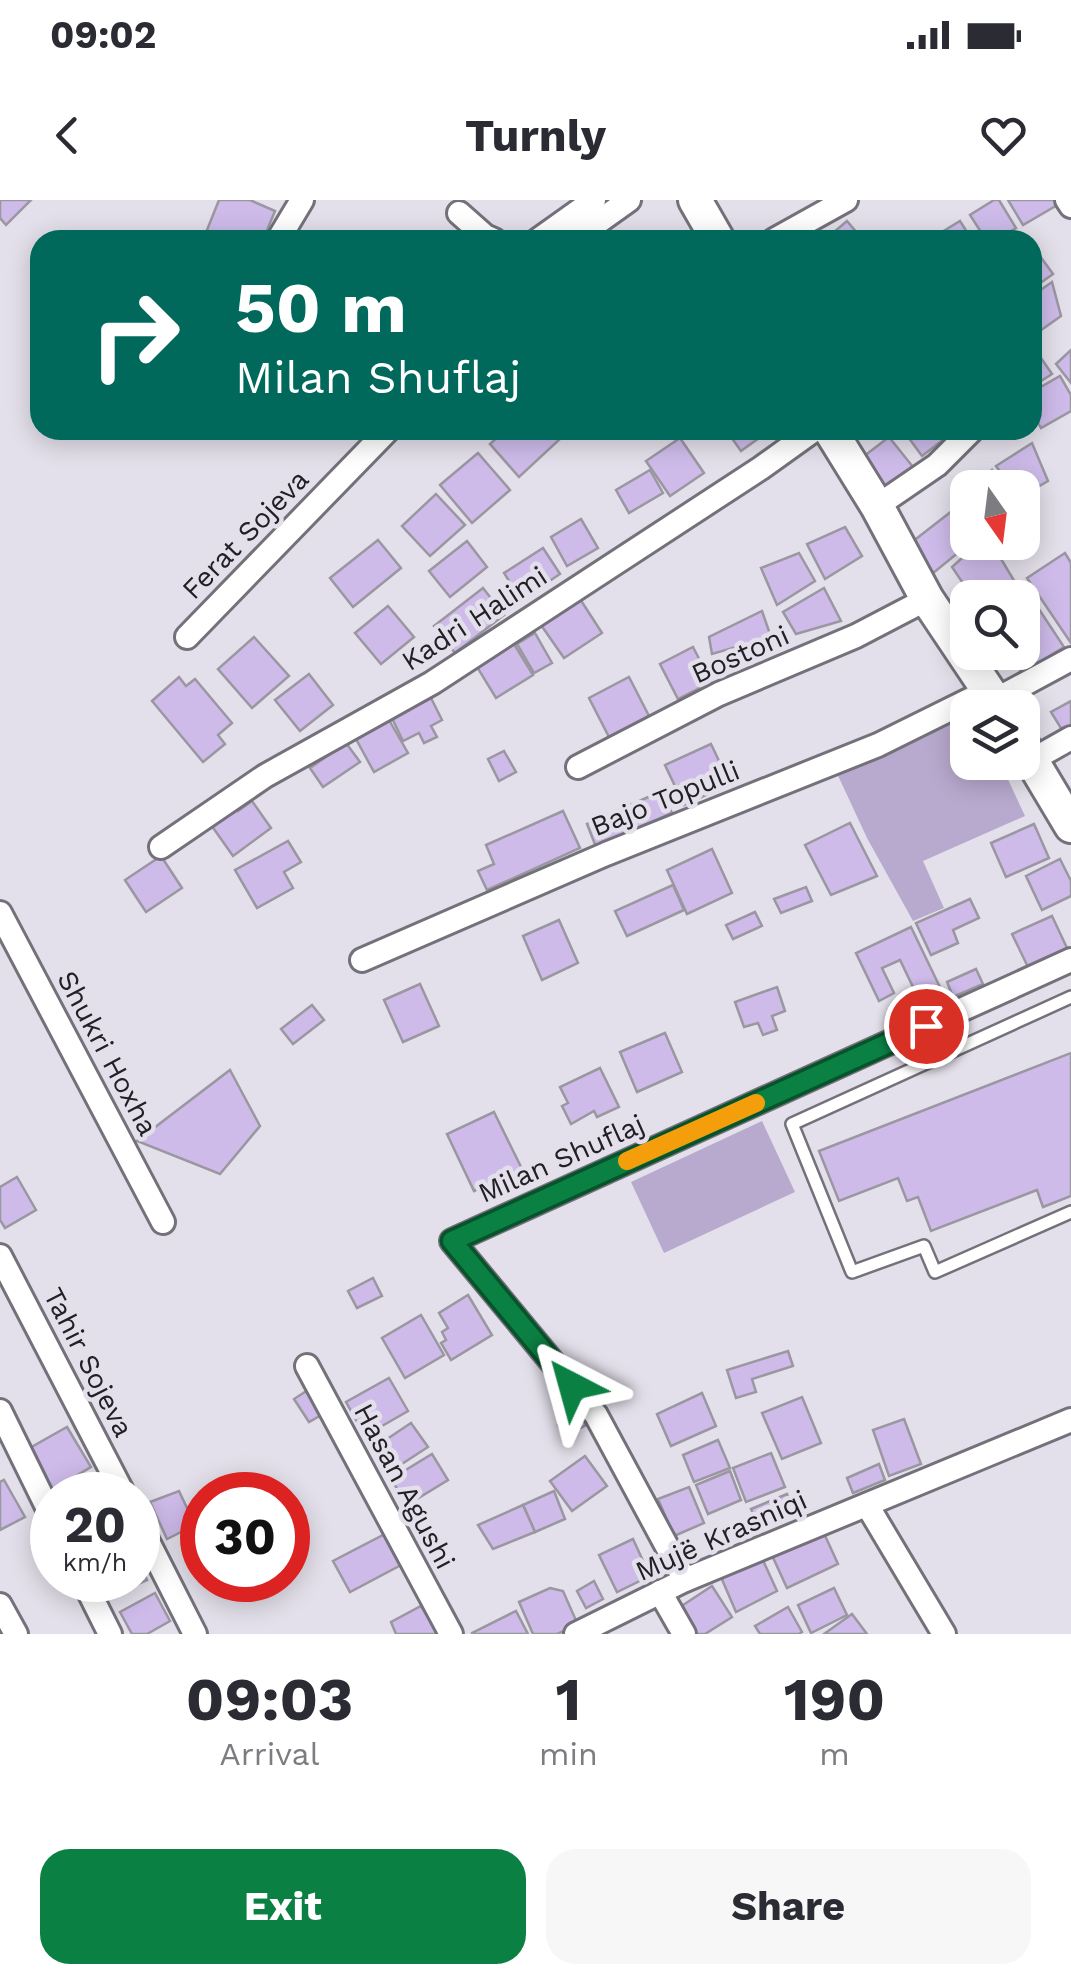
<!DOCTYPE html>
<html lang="en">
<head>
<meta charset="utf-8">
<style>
	:root { --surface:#fff; --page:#f7f7f7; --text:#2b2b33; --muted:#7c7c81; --accent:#0b8043 }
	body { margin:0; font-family:"Work Sans",sans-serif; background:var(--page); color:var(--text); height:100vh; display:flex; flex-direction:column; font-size:38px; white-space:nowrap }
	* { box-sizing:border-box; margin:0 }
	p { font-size:32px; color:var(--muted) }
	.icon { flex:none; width:55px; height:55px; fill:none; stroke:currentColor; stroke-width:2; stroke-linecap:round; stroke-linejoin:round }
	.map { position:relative; height:1434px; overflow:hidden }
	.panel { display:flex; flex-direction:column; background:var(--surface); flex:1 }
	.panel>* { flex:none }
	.guide { position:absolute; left:30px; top:30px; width:1012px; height:210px; border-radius:30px; box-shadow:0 5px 25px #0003; background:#00695c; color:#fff; overflow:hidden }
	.needle { width:65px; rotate:166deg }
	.buttons { position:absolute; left:950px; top:270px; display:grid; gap:20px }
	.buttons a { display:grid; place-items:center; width:90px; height:90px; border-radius:20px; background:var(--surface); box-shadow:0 5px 25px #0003; font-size:50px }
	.speed { position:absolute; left:30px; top:1272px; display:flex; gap:20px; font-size:50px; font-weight:700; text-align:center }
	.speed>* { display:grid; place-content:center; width:130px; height:130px; border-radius:50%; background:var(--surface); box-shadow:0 5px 25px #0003; line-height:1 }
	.speed small { font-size:25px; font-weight:400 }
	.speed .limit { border:15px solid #d22; background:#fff; color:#111 }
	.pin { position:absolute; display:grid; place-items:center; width:85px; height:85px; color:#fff; margin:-42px; border:5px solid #fff; border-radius:50%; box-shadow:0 2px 10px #0007 }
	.me { position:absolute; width:110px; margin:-55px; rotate:321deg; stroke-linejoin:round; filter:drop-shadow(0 0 8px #0008) }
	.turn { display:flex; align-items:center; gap:35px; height:210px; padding:0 40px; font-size:45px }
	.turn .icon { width:130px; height:130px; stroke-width:2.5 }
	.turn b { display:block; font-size:70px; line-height:85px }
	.eta { display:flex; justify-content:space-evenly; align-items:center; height:170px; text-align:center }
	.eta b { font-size:60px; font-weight:700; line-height:70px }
	.action { display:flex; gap:20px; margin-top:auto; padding:20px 40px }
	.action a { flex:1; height:115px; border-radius:30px; background:var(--accent); color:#fff; font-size:40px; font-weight:700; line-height:115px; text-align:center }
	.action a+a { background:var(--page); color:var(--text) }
	.status { display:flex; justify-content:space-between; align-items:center; height:70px; padding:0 50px; background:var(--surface); direction:ltr }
	.status svg { height:28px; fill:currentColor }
	header { display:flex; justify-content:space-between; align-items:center; height:130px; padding:0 40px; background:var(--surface); font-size:45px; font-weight:700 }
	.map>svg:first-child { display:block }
	.green { fill:#b8aace }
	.building { fill:#cebbea; stroke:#9a97a1; stroke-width:2.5 }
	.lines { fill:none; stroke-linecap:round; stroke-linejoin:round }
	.lane-casing { stroke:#74717a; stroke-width:16 }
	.street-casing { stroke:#74717a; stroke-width:28 }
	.secondary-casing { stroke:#74717a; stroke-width:38 }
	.lane { stroke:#fff; stroke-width:11 }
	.street { stroke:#fff; stroke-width:22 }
	.secondary { stroke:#fff; stroke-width:32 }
	.route-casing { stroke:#07532c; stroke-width:25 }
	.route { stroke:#0b8043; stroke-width:18 }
	.slow { stroke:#f59e0b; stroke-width:18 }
	.labels { text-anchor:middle; stroke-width:9; stroke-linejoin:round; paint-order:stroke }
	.street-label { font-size:28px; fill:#222024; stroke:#e4e0eb }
</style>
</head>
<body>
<div class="status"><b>09:02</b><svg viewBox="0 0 49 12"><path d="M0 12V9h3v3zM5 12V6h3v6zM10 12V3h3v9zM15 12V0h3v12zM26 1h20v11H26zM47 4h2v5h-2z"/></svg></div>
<header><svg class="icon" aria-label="back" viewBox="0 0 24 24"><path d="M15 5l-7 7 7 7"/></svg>Turnly<svg class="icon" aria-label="heart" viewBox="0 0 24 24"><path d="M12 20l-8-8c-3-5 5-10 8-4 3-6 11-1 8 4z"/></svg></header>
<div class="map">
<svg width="1071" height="1434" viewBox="0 0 1071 1434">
	<rect width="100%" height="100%" fill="#e4e0eb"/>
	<g class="green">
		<path d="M978,499L982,507L968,508V562L1008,563L1011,569L1005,573L1025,616L923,661L944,708L913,721L867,638L834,567Z"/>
		<path d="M762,921L795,992L664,1053L631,982Z"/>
	</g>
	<g class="building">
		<path d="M0,0H31L6,25L0,18Z"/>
		<path d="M219,0H250L275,11L263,40H203Z"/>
		<path d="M994,0H999L1016,28L997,40H986L970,15Z"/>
		<path d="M1008,0H1057L1059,4L1023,25Z"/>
		<path d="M847,21L863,40H831L828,37Z"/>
		<path d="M960,21L972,40H929Z"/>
		<path d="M1032,45L1053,74L1032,89Z"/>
		<path d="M1052,82L1061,116L1037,133L1032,126V96Z"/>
		<path d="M1032,145L1052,174L1032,187Z"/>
		<path d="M1071,150V183L1056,164Z"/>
		<path d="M1060,176L1071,195V211L1041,228L1032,212V192Z"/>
		<path d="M505,230H552L560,239L519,277L490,244Z"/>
		<path d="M726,230H770L741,251Z"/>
		<path d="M903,230H956L922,256Z"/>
		<path d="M889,237L913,267L883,290L859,260Z"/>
		<path d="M680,238L704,273L670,296L646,261Z"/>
		<path d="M1032,243L1048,281L1022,296V288H1012L996,266Z"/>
		<path d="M478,253L510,290L472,323L440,285Z"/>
		<path d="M650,270L663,293L629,313L616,290Z"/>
		<path d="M992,270L1001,288H971Z"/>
		<path d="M436,294L465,325L430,356L402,326Z"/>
		<path d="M952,311L970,343L927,378L903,349Z"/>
		<path d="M581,319L598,348L567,366L551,337Z"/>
		<path d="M845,327L862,356L825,379L807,344Z"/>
		<path d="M378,340L401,368L353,407L330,378Z"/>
		<path d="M467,341L487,367L450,397L429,371Z"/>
		<path d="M980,342H991L1022,394L1017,398H973L952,367Z"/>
		<path d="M543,348L560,374L521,400L504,373Z"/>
		<path d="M799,353L815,381L777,405L761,368Z"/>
		<path d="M1065,353L1071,363V443L1027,378Z"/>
		<path d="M483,388L504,415L455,453L434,426Z"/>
		<path d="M824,388L841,421L796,434L783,412Z"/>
		<path d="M1029,394L1064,447L1022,473L1009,452H1022V399Z"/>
		<path d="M580,399L602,433L564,458L541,425Z"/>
		<path d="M388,406L414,437L381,464L355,433Z"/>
		<path d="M762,411L771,437L712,454L709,437Z"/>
		<path d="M535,433L552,463L534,473L517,444Z"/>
		<path d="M254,437L289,476L252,508L218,469Z"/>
		<path d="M514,444L533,475L496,498L477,467Z"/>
		<path d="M693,447L711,482L678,499L660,464Z"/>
		<path d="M309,474L333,505L300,531L275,500Z"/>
		<path d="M179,477L186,486L195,479L232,523L218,535L225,544L203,562L152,501Z"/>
		<path d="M629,477L649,516L609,537L589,498Z"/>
		<path d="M431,498L442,520L431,526L437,537L424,543L419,533L403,541L392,518Z"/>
		<path d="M1071,501V536L1067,538L1051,512Z"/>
		<path d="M389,520L408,553L374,572L356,539Z"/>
		<path d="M346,543L360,562L323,587L310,568Z"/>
		<path d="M711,544L730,584L684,605L665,565Z"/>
		<path d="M504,551L516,572L499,581L488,559Z"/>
		<path d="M662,591L672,613L596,647L587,624Z"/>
		<path d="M252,601L271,628L233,656L209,622L233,604L238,611Z"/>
		<path d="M563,611L580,648L487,690L478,671L494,664L486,645Z"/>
		<path d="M850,623L877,676L831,695L805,645Z"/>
		<path d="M1034,624L1049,658L1006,677L991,643Z"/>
		<path d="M288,641L301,662L284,672L293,688L257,708L235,670Z"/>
		<path d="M712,649L732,693L687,714L667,670Z"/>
		<path d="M161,656L182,688L146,712L125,680Z"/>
		<path d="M1060,659L1071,681V696L1042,710L1026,676Z"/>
		<path d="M673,685L684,710L627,736L615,711Z"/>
		<path d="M806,687L812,701L781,713L774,699Z"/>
		<path d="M970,699L979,718L953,730L958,743L931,755L916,723Z"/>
		<path d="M755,712L762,726L733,739L726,725Z"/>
		<path d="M1052,716L1067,748L1028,767L1012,734Z"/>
		<path d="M559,720L578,763L542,780L523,736Z"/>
		<path d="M911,727L948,804L926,814L900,760L882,768L894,793L879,801L856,753Z"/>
		<path d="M976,769L983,784L953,797L947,782Z"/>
		<path d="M420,784L439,826L403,842L384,800Z"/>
		<path d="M777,787L785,811L772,816L777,830L763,835L758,823L744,827L735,802Z"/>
		<path d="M312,805L324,820L293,844L281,829Z"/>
		<path d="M665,833L682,872L637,892L620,852Z"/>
		<path d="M1071,853V996L1043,1007L1037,990L931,1031L918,997L907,1001L898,978L839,1001L819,951Z"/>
		<path d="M600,868L619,907L597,917L594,911L571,924L562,906L568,903L560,887Z"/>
		<path d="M230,870L260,926L220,974L137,941Z"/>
		<path d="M494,912L522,969L474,991L447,934Z"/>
		<path d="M17,977L36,1010L5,1028L0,1020V987Z"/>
		<path d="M373,1078L382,1096L357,1108L348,1091Z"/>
		<path d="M468,1095L492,1135L451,1160L441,1143L446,1140L442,1132L448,1128L439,1113Z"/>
		<path d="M421,1115L444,1155L405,1178L382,1138Z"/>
		<path d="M788,1151L793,1166L752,1179L756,1192L736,1198L727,1170Z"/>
		<path d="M389,1178L408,1211L375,1230L371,1221L360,1227L346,1202Z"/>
		<path d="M308,1190L323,1214L309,1222L294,1199Z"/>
		<path d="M702,1193L716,1226L671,1246L657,1214Z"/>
		<path d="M802,1197L821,1243L782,1259L762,1213Z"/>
		<path d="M579,1213L586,1225L564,1237L558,1225Z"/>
		<path d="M904,1219L921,1264L889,1276L873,1230Z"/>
		<path d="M411,1223L428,1247L391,1271L375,1247Z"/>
		<path d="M67,1227L91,1267L52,1290L28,1249Z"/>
		<path d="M718,1240L730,1268L694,1282L683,1255Z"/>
		<path d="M771,1253L785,1287L746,1302L733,1268Z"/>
		<path d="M432,1254L448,1280L407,1305L391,1279Z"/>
		<path d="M585,1256L607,1286L572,1311L550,1281Z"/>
		<path d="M879,1264L885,1280L853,1293L847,1278Z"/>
		<path d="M730,1271L741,1300L708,1314L696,1285Z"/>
		<path d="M4,1280L25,1317L0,1330V1282Z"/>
		<path d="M689,1287L704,1323L674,1336L658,1299Z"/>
		<path d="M179,1291L195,1325L167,1339L150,1302Z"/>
		<path d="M554,1291L565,1319L535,1332L523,1305Z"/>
		<path d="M787,1294L794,1312L759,1327L751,1309Z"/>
		<path d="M523,1305L535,1332L493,1349L478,1325Z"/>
		<path d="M822,1329L838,1364L787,1388L771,1353Z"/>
		<path d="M385,1334L401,1365L350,1392L333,1361Z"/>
		<path d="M633,1339L650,1376L617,1392L599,1355Z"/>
		<path d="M761,1356L777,1391L736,1412L721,1377Z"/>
		<path d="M138,1359L147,1380L108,1397L101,1380H138Z"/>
		<path d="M594,1381L603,1399L586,1408L577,1391Z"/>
		<path d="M712,1386L732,1417L705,1434H693L677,1409Z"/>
		<path d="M550,1388L563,1391L578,1425L557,1434H533L519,1402Z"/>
		<path d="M834,1388L847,1415L811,1433L798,1405Z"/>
		<path d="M155,1393L170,1421L147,1434H132L120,1412Z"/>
		<path d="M421,1406L439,1434H396L391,1422Z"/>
		<path d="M788,1407L802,1432L799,1434H760L755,1426Z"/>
		<path d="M516,1411L528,1434H472V1433Z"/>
		<path d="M852,1414L867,1434H824Z"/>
	</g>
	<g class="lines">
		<defs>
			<path id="lane" d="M1071,797L792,924L852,1072L924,1046L935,1072L1071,1012"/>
			<g id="street">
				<path d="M1067,0L1071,6"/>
				<path d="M459,13L485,36L494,40"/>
				<path d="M278,40L302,0"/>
				<path d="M538,40L594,0"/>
				<path d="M573,40L629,0"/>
				<path d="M774,40L846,0"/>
				<path d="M877,306L937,265L972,230"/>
				<path d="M187,437L388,230"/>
				<path d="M995,500L1071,459"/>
				<path d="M1032,560L1071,538"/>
				<path d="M578,567L719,494L856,436L927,399"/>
				<path d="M161,647L265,576L432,483L761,268L814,230"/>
				<path d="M0,713L163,1022"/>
				<path d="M362,760L606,654L878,545L989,490"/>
				<path d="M0,1056L124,1295"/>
				<path d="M307,1166L451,1434"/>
				<path d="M0,1211L52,1317"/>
				<path d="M867,1305L944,1434"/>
				<path d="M138,1322L195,1434"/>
				<path d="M83,1380L110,1434"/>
				<path d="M685,1380L596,1215L452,1041L1071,760"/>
				<path d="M660,1392L684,1434"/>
				<path d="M0,1405L16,1434"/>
				<path d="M576,1434L685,1380L1071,1220"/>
			</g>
			<g id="secondary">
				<path d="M695,0L718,40"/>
				<path d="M830,230L877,306L927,399L1000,508"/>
				<path d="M1022,544L1071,626"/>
			</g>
		</defs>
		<use href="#lane" class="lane-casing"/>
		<use href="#street" class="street-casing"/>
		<use href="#secondary" class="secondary-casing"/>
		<use href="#lane" class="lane"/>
		<use href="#street" class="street"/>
		<use href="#secondary" class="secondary"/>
	</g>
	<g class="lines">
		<defs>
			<path id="route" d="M572,1186L452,1041L926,826"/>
		</defs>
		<use href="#route" class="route-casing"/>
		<use href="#route" class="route"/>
		<path class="slow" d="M627,961L756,903"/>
	</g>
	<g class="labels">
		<g class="street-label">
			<text transform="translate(245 334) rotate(-46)" y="10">Ferat Sojeva</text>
			<text transform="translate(474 418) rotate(-33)" y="10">Kadri Halimi</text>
			<text transform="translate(740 454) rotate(-24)" y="10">Bostoni</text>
			<text transform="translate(665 598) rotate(-22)" y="10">Bajo Topulli</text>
			<text transform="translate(108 853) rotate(62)" y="10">Shukri Hoxha</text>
			<text transform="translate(561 958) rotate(-24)" y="10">Milan Shuflaj</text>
			<text transform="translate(89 1162) rotate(63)" y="10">Tahir Sojeva</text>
			<text transform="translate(405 1286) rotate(62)" y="10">Hasan Agushi</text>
			<text transform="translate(721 1335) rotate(-24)" y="10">Mujë Krasniqi</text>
		</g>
	</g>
</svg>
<div class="buttons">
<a><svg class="needle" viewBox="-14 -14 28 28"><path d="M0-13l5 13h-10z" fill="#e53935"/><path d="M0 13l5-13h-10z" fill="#7c7c81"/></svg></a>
<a><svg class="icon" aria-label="search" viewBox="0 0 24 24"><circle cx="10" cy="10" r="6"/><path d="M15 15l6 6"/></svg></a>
<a><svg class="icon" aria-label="layers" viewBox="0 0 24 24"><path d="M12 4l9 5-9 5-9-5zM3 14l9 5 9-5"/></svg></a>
</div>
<div class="speed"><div>20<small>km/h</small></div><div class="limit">30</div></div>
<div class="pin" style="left:926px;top:826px;background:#d93025"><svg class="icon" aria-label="arrive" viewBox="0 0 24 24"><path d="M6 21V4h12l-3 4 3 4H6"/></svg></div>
<svg class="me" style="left:572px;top:1186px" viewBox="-20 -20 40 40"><path d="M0-17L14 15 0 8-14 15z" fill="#0b8043" stroke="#fff" stroke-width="4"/></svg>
<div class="guide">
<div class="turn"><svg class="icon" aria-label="right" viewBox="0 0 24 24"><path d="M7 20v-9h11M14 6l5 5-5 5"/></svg><div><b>50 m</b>Milan Shuflaj</div></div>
</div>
</div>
<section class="panel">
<div class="eta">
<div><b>09:03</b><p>Arrival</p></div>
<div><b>1</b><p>min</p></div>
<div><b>190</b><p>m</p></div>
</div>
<div class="action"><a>Exit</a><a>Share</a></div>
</section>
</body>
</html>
